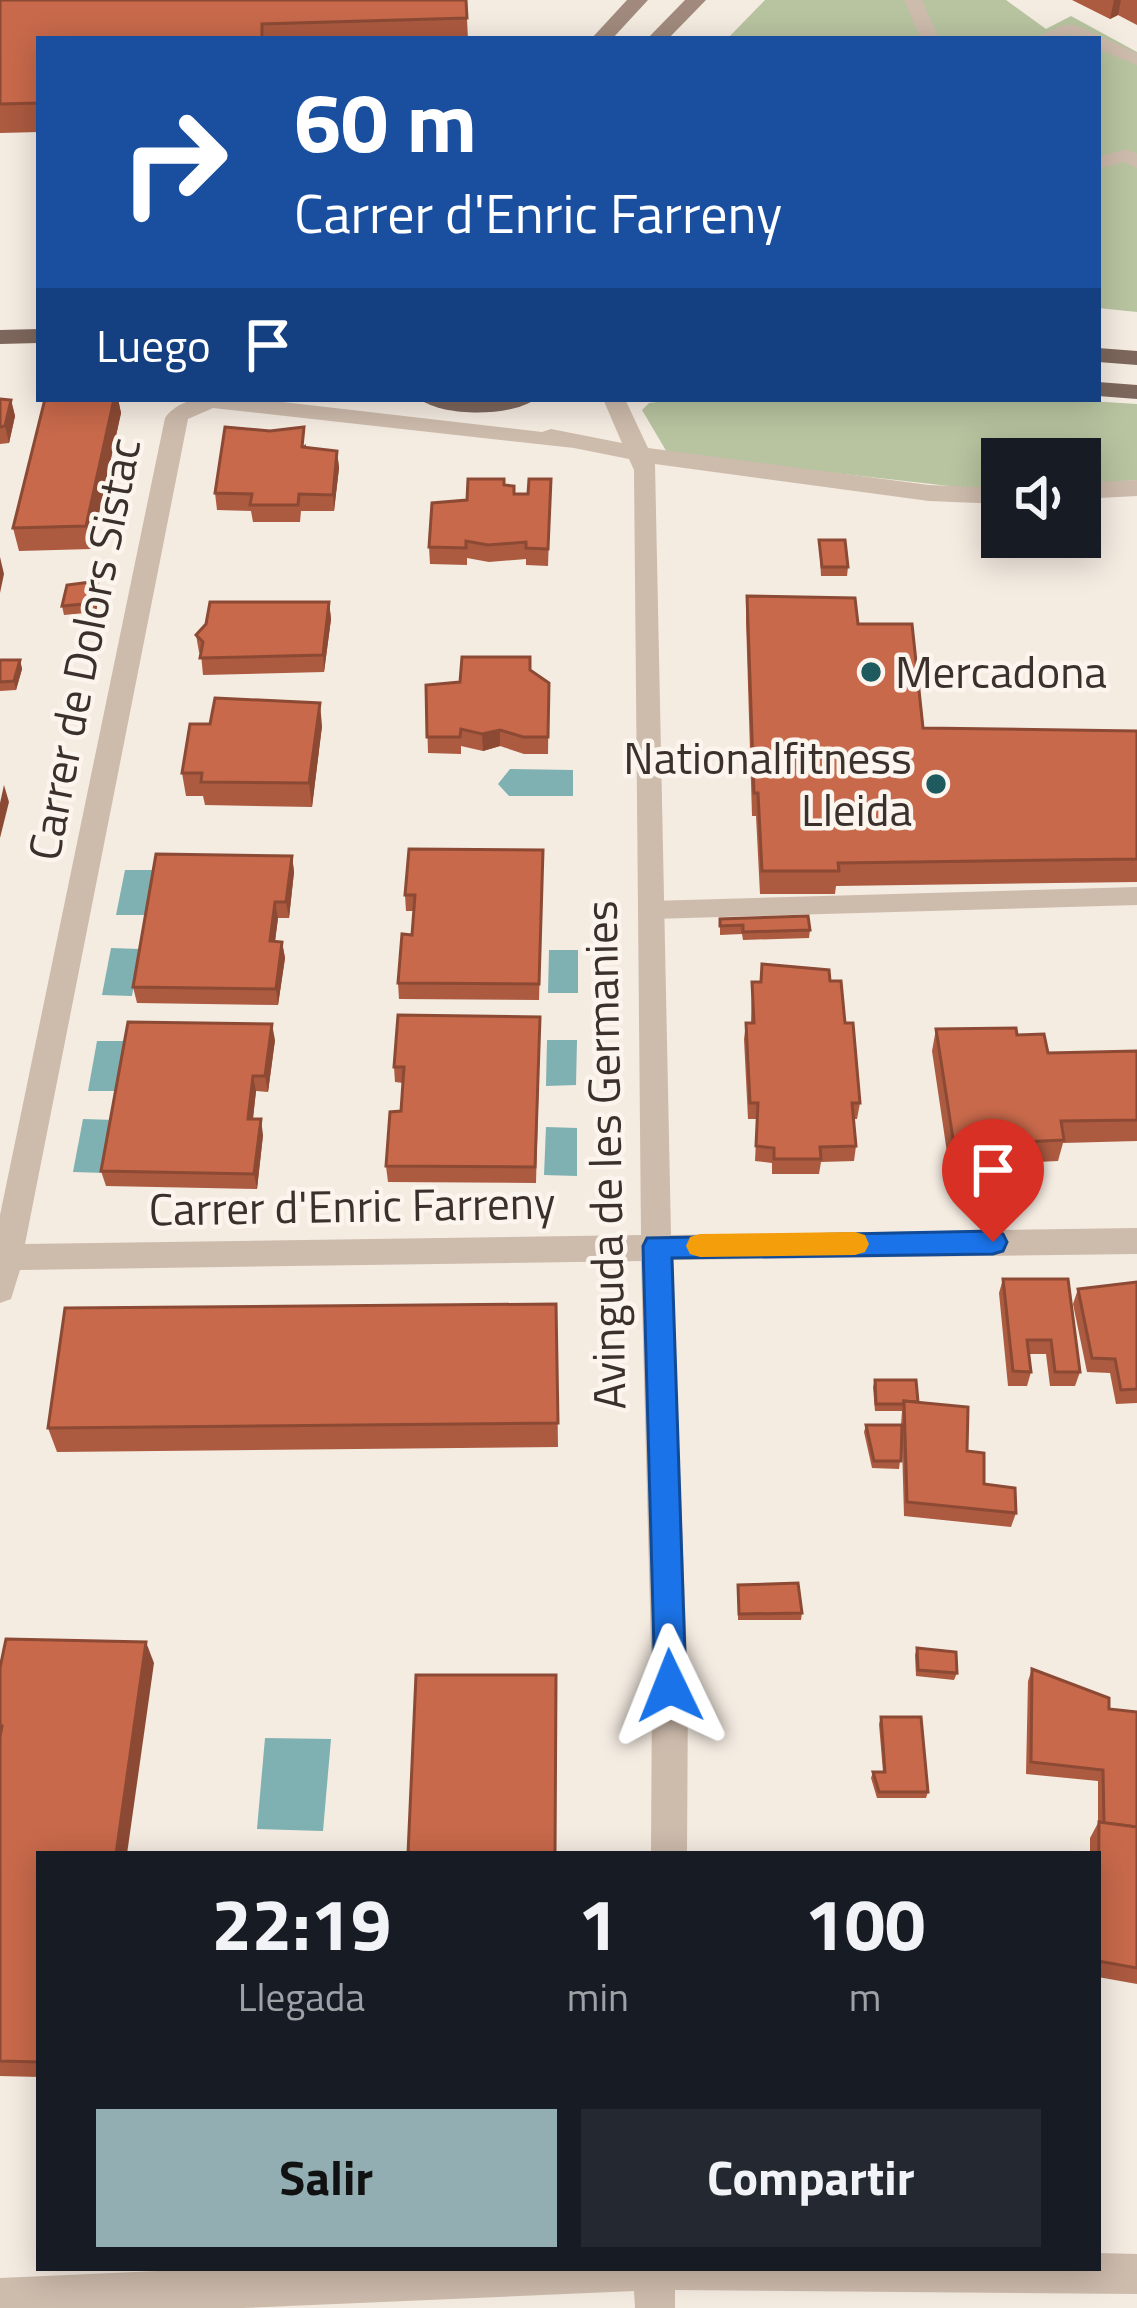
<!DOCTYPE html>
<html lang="es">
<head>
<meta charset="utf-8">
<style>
	:root { --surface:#171b24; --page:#242831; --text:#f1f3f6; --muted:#9ea1a6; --accent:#92aeb2 }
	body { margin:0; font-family:"Titillium Web",sans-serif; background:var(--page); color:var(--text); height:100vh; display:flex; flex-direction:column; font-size:45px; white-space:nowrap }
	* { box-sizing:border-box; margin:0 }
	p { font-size:39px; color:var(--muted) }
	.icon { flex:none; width:66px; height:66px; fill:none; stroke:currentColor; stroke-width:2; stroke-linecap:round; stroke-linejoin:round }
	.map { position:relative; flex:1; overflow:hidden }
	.drawer { position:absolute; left:36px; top:1851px; width:1065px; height:420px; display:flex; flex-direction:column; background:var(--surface); border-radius:0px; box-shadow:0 6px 30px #0003 }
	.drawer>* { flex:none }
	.top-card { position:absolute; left:36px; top:36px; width:1065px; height:366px; border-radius:0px; box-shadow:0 6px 30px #0003; background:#1a4fa0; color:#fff; overflow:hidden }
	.tools { position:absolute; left:981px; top:438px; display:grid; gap:24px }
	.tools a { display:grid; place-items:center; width:120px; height:120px; border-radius:0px; background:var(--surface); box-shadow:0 6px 30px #0003; font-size:60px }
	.pin { position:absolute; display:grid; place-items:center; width:102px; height:102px; color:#fff; margin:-123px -51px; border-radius:50% 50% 50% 0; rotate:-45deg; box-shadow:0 0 12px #0007 }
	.pin .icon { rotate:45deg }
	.me { position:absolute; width:132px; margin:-66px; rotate:358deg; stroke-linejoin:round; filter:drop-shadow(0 0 9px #0008) }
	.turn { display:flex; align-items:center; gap:42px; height:252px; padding:0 60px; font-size:54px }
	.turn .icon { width:156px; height:156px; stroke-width:2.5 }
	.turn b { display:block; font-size:84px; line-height:102px }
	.then { display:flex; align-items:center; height:114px; padding:0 60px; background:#0003; gap:24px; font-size:45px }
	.eta { display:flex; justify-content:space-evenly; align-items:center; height:204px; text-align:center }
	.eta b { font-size:72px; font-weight:700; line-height:84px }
	.cta { display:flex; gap:24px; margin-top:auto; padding:24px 60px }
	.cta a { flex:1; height:138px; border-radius:0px; background:var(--accent); color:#111; font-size:48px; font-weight:700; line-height:138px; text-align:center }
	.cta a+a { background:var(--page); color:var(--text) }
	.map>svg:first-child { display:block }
	.green { fill:#b8c4a0 }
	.water { fill:#7fb0b2 }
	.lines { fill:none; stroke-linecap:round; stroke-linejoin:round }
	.lane { fill:#cdbbac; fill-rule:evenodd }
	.street { fill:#cdbbac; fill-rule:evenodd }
	.secondary { fill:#a18a7d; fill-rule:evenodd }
	.primary { fill:#7d675c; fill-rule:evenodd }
	.wall { fill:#ac5a40 }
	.shaded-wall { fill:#8c4a34 }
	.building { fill:#c8694b; stroke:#8c4a34; stroke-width:3 }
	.route { fill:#1a73e8; stroke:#114b97; stroke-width:3 }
	.slow { fill:#f59e0b }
	.poi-dot { fill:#1f5a5e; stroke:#fbf5ee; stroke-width:4.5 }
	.labels { text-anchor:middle; stroke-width:9; stroke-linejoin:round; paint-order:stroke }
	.street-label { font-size:45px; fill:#3b302b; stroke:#fbf5ee }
	.poi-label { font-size:45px; fill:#3b302b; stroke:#fbf5ee; text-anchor:start }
</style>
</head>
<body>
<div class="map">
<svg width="1137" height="2308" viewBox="0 0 1137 2308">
	<rect width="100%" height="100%" fill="#f4ebe1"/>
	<g class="green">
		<path d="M765,0H1006L1046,29L1071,16L1137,52V312L1098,308V39H727Z"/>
		<path d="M684,399H1056L1137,404V480L1080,485V459H1002V492L668,454L642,410L649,403Z"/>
	</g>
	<g class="water">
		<path d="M510,769L573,770V796H509L498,784Z"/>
		<path d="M125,870H153L145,915H116Z"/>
		<path d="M111,948L140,949L132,996L102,995Z"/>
		<path d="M549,950H578V993H548Z"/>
		<path d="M547,1040H577L576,1085L546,1086Z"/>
		<path d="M97,1041H127L119,1091H88Z"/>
		<path d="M83,1119L114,1120L105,1173L73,1172Z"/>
		<path d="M546,1127L577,1128V1176L544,1175Z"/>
		<path d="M265,1738L331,1739L323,1831L257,1829Z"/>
	</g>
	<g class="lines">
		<g class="lane">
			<path d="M904,0H922L939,39H921Z"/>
			<path d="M1064,25H1076L1137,53V65L1098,49V39L1069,35L1032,39Z"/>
			<path d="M1126,149L1137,154V168L1124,162L1098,169V157Z"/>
			<path d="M1137,887V905L652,919L640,910L652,901Z"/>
		</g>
		<g class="street">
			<path d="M257,399L542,432L551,429L622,443L603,399H625L648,448L929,485L1002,488V504L929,501L655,464L671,1235L1137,1228V1254L672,1260L688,1686L687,1854H651L652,1686L641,1261L20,1270L11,1299L0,1303V1215L165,418C186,390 225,399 257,399ZM213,408L574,448L629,459L634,470L641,1235L25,1244L188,419Z"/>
			<path d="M1137,480V496L1080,499V483Z"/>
			<path d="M1098,2253L1137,2254V2294L675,2290V2308H635L634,2291L242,2308H0V2278L225,2268H1098Z"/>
		</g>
		<g class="secondary">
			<path d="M627,0H648L612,39H591Z"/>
			<path d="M685,0H706L668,39H647Z"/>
		</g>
		<g class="primary">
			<path d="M39,329V343L0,344V330Z"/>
			<path d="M1098,348L1137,351V365L1098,362Z"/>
			<path d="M1098,382L1137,385V399L1098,396Z"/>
			<path d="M420,399H535C513,417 442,417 420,399Z"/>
		</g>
	</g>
	<g class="wall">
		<path d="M0,0H466L468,39H39V132L0,133Z"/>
		<path d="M1072,0H1137V25L1118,15L1110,19Z"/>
		<path d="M0,399L11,400L15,416L9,443L0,444Z"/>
		<path d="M45,399H118L121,413L91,549L19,551L13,528Z"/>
		<path d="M306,444V448L337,451L339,468L334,511H301L300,522H253L251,511L217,510L215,493Z"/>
		<path d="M551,479L548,566L526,565V559L489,562L467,558V565L430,564L429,547L504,485L514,494H528Z"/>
		<path d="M819,540L848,567L847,576H821Z"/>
		<path d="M100,589L96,612L64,615L62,606Z"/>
		<path d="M747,596L858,624L923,728L1137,731V882L836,886L835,894H760L756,816H752L746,620Z"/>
		<path d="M329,602L331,619L324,672L203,675L201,654L199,652L196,635Z"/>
		<path d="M0,660H20L22,669L16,690L0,691Z"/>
		<path d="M531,671L549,683L548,754H524L500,746L483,751L461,746V754L428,753L426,685L460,682Z"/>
		<path d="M322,726L312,807L205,805L203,796H186L182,773Z"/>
		<path d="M292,856L294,872L289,918H278L275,941L282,942L285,958L278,1005L137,1003L133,987Z"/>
		<path d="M543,866L539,1000L399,999L398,983L412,935L414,911H406L405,895Z"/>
		<path d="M720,919L810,930L809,938L743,940L742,934L720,935Z"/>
		<path d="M830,981L845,1023L860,1103L857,1119H854L856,1146L854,1161L821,1162L819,1174H772V1163L755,1161L757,1119H748L744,1039L746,1023H751L752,982Z"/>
		<path d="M936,1029L1017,1035L1048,1053L1137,1051V1141L1063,1143L1058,1161L949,1166L932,1051Z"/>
		<path d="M540,1033L536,1183L388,1182L386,1166L401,1111L403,1083L395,1082L394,1067Z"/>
		<path d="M275,1040L268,1092L256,1091L253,1119L263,1135L257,1189L106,1186L101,1171Z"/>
		<path d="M1003,1279L1080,1372L1075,1386H1050L1046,1354H1029L1031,1372L1027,1386H1008L999,1293Z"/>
		<path d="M1137,1282V1403L1116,1404L1110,1373L1087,1372L1073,1304L1078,1289Z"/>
		<path d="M556,1304L558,1447L57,1452L48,1428Z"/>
		<path d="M875,1380L918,1402L967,1451L984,1484L1016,1513L1011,1527L904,1516L902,1445L899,1469L872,1468L864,1432L866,1425H901L902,1411H875L873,1387Z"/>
		<path d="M738,1585L802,1613L801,1620H738Z"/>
		<path d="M917,1648L957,1673L954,1680L916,1676L915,1655Z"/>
		<path d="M154,1663L39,1854V2077L0,2076V1668Z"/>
		<path d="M1032,1669L1109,1709L1137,1712V1984L1098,1977V1854H1090V1838L1098,1823V1781L1026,1774L1028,1681Z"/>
		<path d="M881,1717L928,1792L926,1798H877L871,1778L873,1772H883L879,1724Z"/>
	</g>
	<g class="shaded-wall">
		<path d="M1114,0H1121L1118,15L1110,19Z"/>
		<path d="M114,399H118L121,413L91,549L86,526Z"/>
		<path d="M11,400L15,416L9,443L5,426Z"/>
		<path d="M337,451L339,468L334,511L333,495Z"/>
		<path d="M0,557L4,574L0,593Z"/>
		<path d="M98,581L100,589L96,612L94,603Z"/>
		<path d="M329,602L331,619L324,672L323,655Z"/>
		<path d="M20,660L22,669L16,690L14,681Z"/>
		<path d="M320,703L322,726L312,807L309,783Z"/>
		<path d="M500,730V746L483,751L482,734Z"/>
		<path d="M4,785L9,802L0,838V803Z"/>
		<path d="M292,856L294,872L289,918L286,902Z"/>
		<path d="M275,902L278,918L273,957L270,941Z"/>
		<path d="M282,942L285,958L278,1005L276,989Z"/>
		<path d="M272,1024L275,1040L268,1092L265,1076Z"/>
		<path d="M253,1076L256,1091L251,1135L248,1119Z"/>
		<path d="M261,1119L263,1135L257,1189L254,1174Z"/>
		<path d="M146,1642L154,1663L127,1854H116Z"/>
	</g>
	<g class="building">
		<path d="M0,0H466L467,18L262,24V39H39V103L0,104Z"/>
		<path d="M0,399L11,400L5,426L0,427Z"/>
		<path d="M45,399H114L86,526L13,528Z"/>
		<path d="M225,427L270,431L304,427L302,447L337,451L333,495L299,494L298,505H250L252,494L215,493Z"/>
		<path d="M468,479H504V485L514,486V494H528L529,479H551L548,549L526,548V542L488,545L466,541V548L429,547L432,503L467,500Z"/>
		<path d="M819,540H845L848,567H822Z"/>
		<path d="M98,581L94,603L62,606L67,585Z"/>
		<path d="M747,596L855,598L858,624H912L923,728L1137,731V859L838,863L839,871H762L758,793H754Z"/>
		<path d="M210,602H329L323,655L200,658L203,642L196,635L206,624Z"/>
		<path d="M462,657H530V670L549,683L548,737H523L500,730L482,734L461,729L460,737H427L426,685L460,682Z"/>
		<path d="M0,660H20L14,681L0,682Z"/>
		<path d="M215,698L320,703L309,783L201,782L202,773H182L190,724H210Z"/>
		<path d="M409,849L543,850L539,984L398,983L402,934L412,935L415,895H405Z"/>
		<path d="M156,854L292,856L286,902H275L270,941L282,942L276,989L133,987Z"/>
		<path d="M808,916L810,930L743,932V925L720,926V919Z"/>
		<path d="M762,964L829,970L830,981H841L845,1023H853L860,1103H852L856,1146L820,1147L821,1159H774V1148L756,1146L758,1103H750L746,1023H754L752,982H761Z"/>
		<path d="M398,1015L540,1017L535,1167L386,1166L390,1112L401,1111L404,1067H394Z"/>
		<path d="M128,1022L272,1024L265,1076H253L248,1119H261L254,1174L101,1171Z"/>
		<path d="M1016,1028L1017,1035L1044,1034L1048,1053L1137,1051V1120L1061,1121L1064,1140L954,1145L936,1029Z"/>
		<path d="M1003,1279H1068L1080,1372H1055L1051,1340H1027L1031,1372L1013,1371Z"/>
		<path d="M1137,1282V1389L1121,1390L1115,1359L1092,1358L1078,1289Z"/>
		<path d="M556,1304L558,1423L48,1428L65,1308Z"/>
		<path d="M875,1380H916L918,1402L904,1401V1404H876Z"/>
		<path d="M904,1401L968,1407L967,1451L984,1453V1484L1015,1488L1016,1513L907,1502Z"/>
		<path d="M866,1425H902L901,1461H874Z"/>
		<path d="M798,1583L802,1613L739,1614L738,1585Z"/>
		<path d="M6,1639L146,1642L116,1854H39V2062L0,2061V1737L2,1726H0V1668Z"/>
		<path d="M917,1648L956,1652L957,1673L918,1670Z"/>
		<path d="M1032,1669L1109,1698V1709L1137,1712V1827L1104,1823L1103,1770L1031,1762Z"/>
		<path d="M416,1675H556L555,1854H408Z"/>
		<path d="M881,1717H921L928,1792H879L873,1772H885Z"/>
		<path d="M1099,1822L1137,1827V1968L1098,1961Z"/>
	</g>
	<path class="route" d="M993,1231L1003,1234L1007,1242L1003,1251L993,1254L672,1258L686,1686L682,1697L670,1701L659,1697L655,1686L643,1246L647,1238Z"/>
	<path class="slow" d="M855,1232L865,1235L869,1244L865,1252L855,1255L700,1257L690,1254L686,1246L690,1237L700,1234Z"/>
	<g class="poi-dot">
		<circle cx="871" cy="672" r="12"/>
		<circle cx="936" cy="784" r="12"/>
	</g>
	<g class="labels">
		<g class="street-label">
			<text transform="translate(84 649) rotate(-79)" y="16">Carrer de Dolors Sistac</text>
			<text transform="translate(605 1155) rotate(-91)" y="16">Avinguda de les Germanies</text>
			<text transform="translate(352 1206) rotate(-1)" y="16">Carrer d'Enric Farreny</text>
		</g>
		<g class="poi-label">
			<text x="895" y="688">Mercadona</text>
			<text x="912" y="774" text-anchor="end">Nationalfitness<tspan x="912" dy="52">Lleida</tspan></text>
		</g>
	</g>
</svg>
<div class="tools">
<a><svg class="icon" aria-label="sound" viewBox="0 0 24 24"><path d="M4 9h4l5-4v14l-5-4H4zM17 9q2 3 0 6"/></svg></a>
</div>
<div class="pin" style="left:993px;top:1242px;background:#d93025"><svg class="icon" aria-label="arrive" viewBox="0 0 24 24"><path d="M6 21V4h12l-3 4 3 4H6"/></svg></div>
<svg class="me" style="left:670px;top:1686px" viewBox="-20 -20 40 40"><path d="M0-17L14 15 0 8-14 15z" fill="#1a73e8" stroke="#fff" stroke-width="4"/></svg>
<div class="top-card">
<div class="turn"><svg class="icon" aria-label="right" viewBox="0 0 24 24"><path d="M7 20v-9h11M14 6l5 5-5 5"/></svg><div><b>60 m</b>Carrer d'Enric Farreny</div></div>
<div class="then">Luego<svg class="icon" aria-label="arrive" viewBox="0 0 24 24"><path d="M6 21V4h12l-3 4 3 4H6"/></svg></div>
</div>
<section class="drawer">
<div class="eta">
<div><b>22:19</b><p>Llegada</p></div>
<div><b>1</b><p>min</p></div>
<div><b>100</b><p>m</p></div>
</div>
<div class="cta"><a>Salir</a><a>Compartir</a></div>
</section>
</div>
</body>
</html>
